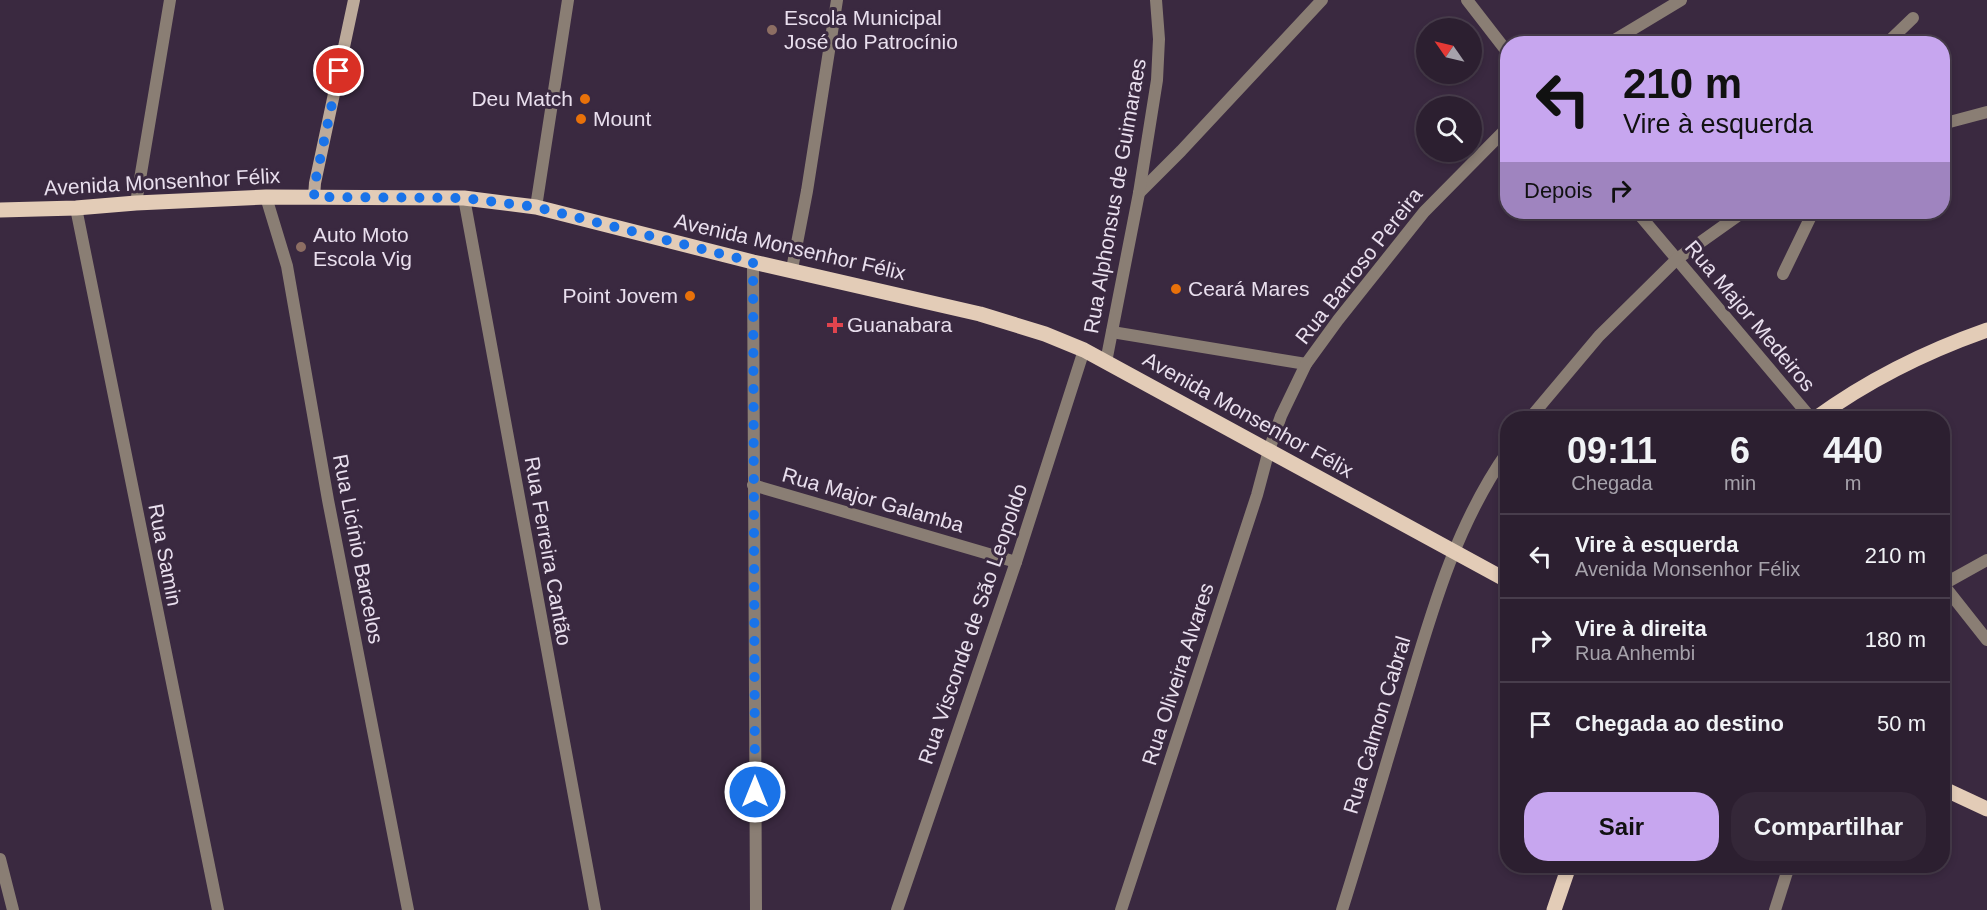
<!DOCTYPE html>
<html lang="pt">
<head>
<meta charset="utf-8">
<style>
	:root { --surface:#2c1f30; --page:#342738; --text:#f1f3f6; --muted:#a6a2ab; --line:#483d4c; --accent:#c7a6ef }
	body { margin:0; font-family:Helvetica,sans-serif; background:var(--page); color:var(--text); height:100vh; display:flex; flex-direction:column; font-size:22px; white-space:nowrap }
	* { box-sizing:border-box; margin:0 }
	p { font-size:20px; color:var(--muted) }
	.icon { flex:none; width:33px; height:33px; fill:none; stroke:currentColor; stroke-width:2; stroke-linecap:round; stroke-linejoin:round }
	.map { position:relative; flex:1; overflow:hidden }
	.panel { position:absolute; left:1500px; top:411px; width:450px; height:462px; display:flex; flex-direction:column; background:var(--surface); border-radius:24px; box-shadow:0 3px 9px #0003,0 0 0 2px var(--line) }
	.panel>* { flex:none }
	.top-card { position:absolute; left:1500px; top:36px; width:450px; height:183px; border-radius:24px; box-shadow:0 3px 9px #0003,0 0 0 2px var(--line); background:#c7a6ef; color:#111; overflow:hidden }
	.needle { width:39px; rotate:304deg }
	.buttons { position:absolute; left:1416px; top:18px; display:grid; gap:12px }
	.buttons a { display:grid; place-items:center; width:66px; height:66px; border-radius:50%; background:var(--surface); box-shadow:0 3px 9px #0003,0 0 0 2px var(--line); font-size:30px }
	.pin { position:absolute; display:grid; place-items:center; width:51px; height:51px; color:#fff; margin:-26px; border:3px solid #fff; border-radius:50%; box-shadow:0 2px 6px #0007 }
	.me { position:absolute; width:66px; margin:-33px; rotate:0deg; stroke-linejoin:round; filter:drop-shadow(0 0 4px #0008) }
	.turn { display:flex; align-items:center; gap:21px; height:126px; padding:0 24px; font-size:27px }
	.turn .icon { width:78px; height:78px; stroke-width:2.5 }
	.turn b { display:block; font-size:42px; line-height:51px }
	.then { display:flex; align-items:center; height:57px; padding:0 24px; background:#0003; gap:12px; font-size:22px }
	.eta { display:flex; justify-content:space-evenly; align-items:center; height:102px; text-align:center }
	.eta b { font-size:36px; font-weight:800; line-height:42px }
	.primary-button { display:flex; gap:12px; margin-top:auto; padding:12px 24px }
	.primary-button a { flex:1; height:69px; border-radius:24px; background:var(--accent); color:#111; font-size:24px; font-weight:800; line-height:69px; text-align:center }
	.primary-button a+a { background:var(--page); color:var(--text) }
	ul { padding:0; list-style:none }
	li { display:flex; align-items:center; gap:18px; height:84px; padding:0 24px; border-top:2px solid var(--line) }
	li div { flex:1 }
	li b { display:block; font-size:22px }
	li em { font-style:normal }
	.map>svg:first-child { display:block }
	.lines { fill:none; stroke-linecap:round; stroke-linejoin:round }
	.street { stroke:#8a7e74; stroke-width:12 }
	.secondary { stroke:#bcaa9a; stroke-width:12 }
	.primary { stroke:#e3ccb7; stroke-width:15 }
	.route { stroke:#1a73e8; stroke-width:10; stroke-dasharray:0 18 }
	.education-dot { fill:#8d6e63; stroke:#3a2940; stroke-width:2 }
	.food-dot { fill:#e8710a; stroke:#3a2940; stroke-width:2 }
	.health-dot { fill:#e0444e; stroke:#3a2940; stroke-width:2 }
	.labels { text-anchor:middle; stroke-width:6; stroke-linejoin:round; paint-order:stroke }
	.poi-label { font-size:21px; fill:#e9dfee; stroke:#3a2940; text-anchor:start }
	.street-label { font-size:21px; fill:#e9dfee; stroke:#3a2940 }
</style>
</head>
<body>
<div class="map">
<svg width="1987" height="910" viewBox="0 0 1987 910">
	<rect width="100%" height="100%" fill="#3a2940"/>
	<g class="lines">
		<g class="street">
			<path d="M1467,0L1508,53"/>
			<path d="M1608,44L1681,0"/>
			<path d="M1886,44L1913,18"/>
			<path d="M1942,124L1987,112"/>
			<path d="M1139,193L1181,151L1322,0"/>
			<path d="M266,197L287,266L328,500L408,910"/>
			<path d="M464,198L595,910"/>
			<path d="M136,203L170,0"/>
			<path d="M536,207L568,0"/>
			<path d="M76,208L218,910"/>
			<path d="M1637,212L1811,418"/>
			<path d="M753,262L756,910"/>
			<path d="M792,269L807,191L837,0"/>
			<path d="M1783,274L1813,212"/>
			<path d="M1112,332L1306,364"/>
			<path d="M1106,362L1139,193L1157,80L1159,39L1156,0"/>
			<path d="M1530,418L1599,336L1677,259L1743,212"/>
			<path d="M753,485L1016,562"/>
			<path d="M1942,583L1987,640"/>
			<path d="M1942,585L1987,560"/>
			<path d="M0,859L13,910"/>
			<path d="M897,910L1016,562L1084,350"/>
			<path d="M1121,910L1257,495L1269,450L1281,416L1306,364L1338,320L1424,212L1508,127"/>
			<path d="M1342,910C1365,837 1386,764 1408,691C1433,607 1457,523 1508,451"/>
			<path d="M1775,910L1789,866"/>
		</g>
		<path class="secondary" d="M314,197L315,183L354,0"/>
		<g class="primary">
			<path d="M0,210L76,208L136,203L266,197L464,198L536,207L753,262L980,314L1045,334L1084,350L1508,581"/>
			<path d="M1816,418C1867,381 1927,351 1987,330"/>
			<path d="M1942,788L1987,809"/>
			<path d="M1554,910L1569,866"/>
		</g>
	</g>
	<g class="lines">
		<path class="route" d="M339,71L315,183L314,197L464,198L536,207L753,262L755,792"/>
	</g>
	<g class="education-dot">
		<circle cx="772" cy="30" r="6"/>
		<circle cx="301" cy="247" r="6"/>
	</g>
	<g class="food-dot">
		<circle cx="585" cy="99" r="6"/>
		<circle cx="581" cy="119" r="6"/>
		<circle cx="1176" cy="289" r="6"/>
		<circle cx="690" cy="296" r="6"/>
	</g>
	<path class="health-dot" d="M832 316h6v6h6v6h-6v6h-6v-6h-6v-6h6z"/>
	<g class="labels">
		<g class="poi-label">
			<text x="784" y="25">Escola Municipal<tspan x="784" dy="24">José do Patrocínio</tspan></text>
			<text x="573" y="106" text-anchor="end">Deu Match</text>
			<text x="593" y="126">Mount</text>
			<text x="313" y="242">Auto Moto<tspan x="313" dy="24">Escola Vig</tspan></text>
			<text x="1188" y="296">Ceará Mares</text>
			<text x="678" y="303" text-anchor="end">Point Jovem</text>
			<text x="847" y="332">Guanabara</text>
		</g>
		<g class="street-label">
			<text transform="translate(162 182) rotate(-3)" y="7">Avenida Monsenhor Félix</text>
			<text transform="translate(1115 196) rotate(-80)" y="7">Rua Alphonsus de Guimaraes</text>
			<text transform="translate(790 247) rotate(13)" y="7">Avenida Monsenhor Félix</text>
			<text transform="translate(1359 266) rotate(-52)" y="7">Rua Barroso Pereira</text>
			<text transform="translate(1750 316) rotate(50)" y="7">Rua Major Medeiros</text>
			<text transform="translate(1248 415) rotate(29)" y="7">Avenida Monsenhor Félix</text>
			<text transform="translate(873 500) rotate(16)" y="7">Rua Major Galamba</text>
			<text transform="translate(358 549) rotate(79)" y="7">Rua Licínio Barcelos</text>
			<text transform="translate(548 551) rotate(80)" y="7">Rua Ferreira Cantão</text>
			<text transform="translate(165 555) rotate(79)" y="7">Rua Samin</text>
			<text transform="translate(973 624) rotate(-71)" y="7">Rua Visconde de São Leopoldo</text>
			<text transform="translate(1178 674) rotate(-72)" y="7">Rua Oliveira Alvares</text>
			<text transform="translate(1377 725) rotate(-73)" y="7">Rua Calmon Cabral</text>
		</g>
	</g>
</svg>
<div class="buttons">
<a><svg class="needle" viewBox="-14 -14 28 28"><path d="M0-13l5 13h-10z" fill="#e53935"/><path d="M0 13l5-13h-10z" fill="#a6a2ab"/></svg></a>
<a><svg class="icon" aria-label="search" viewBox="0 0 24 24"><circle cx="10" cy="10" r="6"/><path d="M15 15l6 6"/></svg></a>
</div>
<div class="pin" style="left:339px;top:71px;background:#d93025"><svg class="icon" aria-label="arrive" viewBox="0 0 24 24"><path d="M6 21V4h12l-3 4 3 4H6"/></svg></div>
<svg class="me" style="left:755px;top:792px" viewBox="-20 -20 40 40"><circle r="17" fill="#1a73e8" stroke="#fff" stroke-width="3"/><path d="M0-11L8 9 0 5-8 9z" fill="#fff"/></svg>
<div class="top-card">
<div class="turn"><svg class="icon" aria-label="left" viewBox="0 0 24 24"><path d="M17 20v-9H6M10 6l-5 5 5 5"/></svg><div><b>210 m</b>Vire à esquerda</div></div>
<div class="then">Depois<svg class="icon" aria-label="right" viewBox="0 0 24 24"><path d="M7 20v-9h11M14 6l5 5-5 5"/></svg></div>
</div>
<section class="panel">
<div class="eta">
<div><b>09:11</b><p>Chegada</p></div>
<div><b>6</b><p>min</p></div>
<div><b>440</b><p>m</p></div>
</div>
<ul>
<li><svg class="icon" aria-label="left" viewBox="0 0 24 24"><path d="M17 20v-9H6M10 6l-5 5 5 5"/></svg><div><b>Vire à esquerda</b><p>Avenida Monsenhor Félix</p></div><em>210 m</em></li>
<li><svg class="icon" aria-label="right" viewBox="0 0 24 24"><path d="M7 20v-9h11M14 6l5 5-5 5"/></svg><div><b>Vire à direita</b><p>Rua Anhembi</p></div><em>180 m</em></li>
<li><svg class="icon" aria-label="arrive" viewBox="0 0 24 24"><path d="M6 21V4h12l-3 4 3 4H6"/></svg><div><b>Chegada ao destino</b></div><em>50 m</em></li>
</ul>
<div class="primary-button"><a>Sair</a><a>Compartilhar</a></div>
</section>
</div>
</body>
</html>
